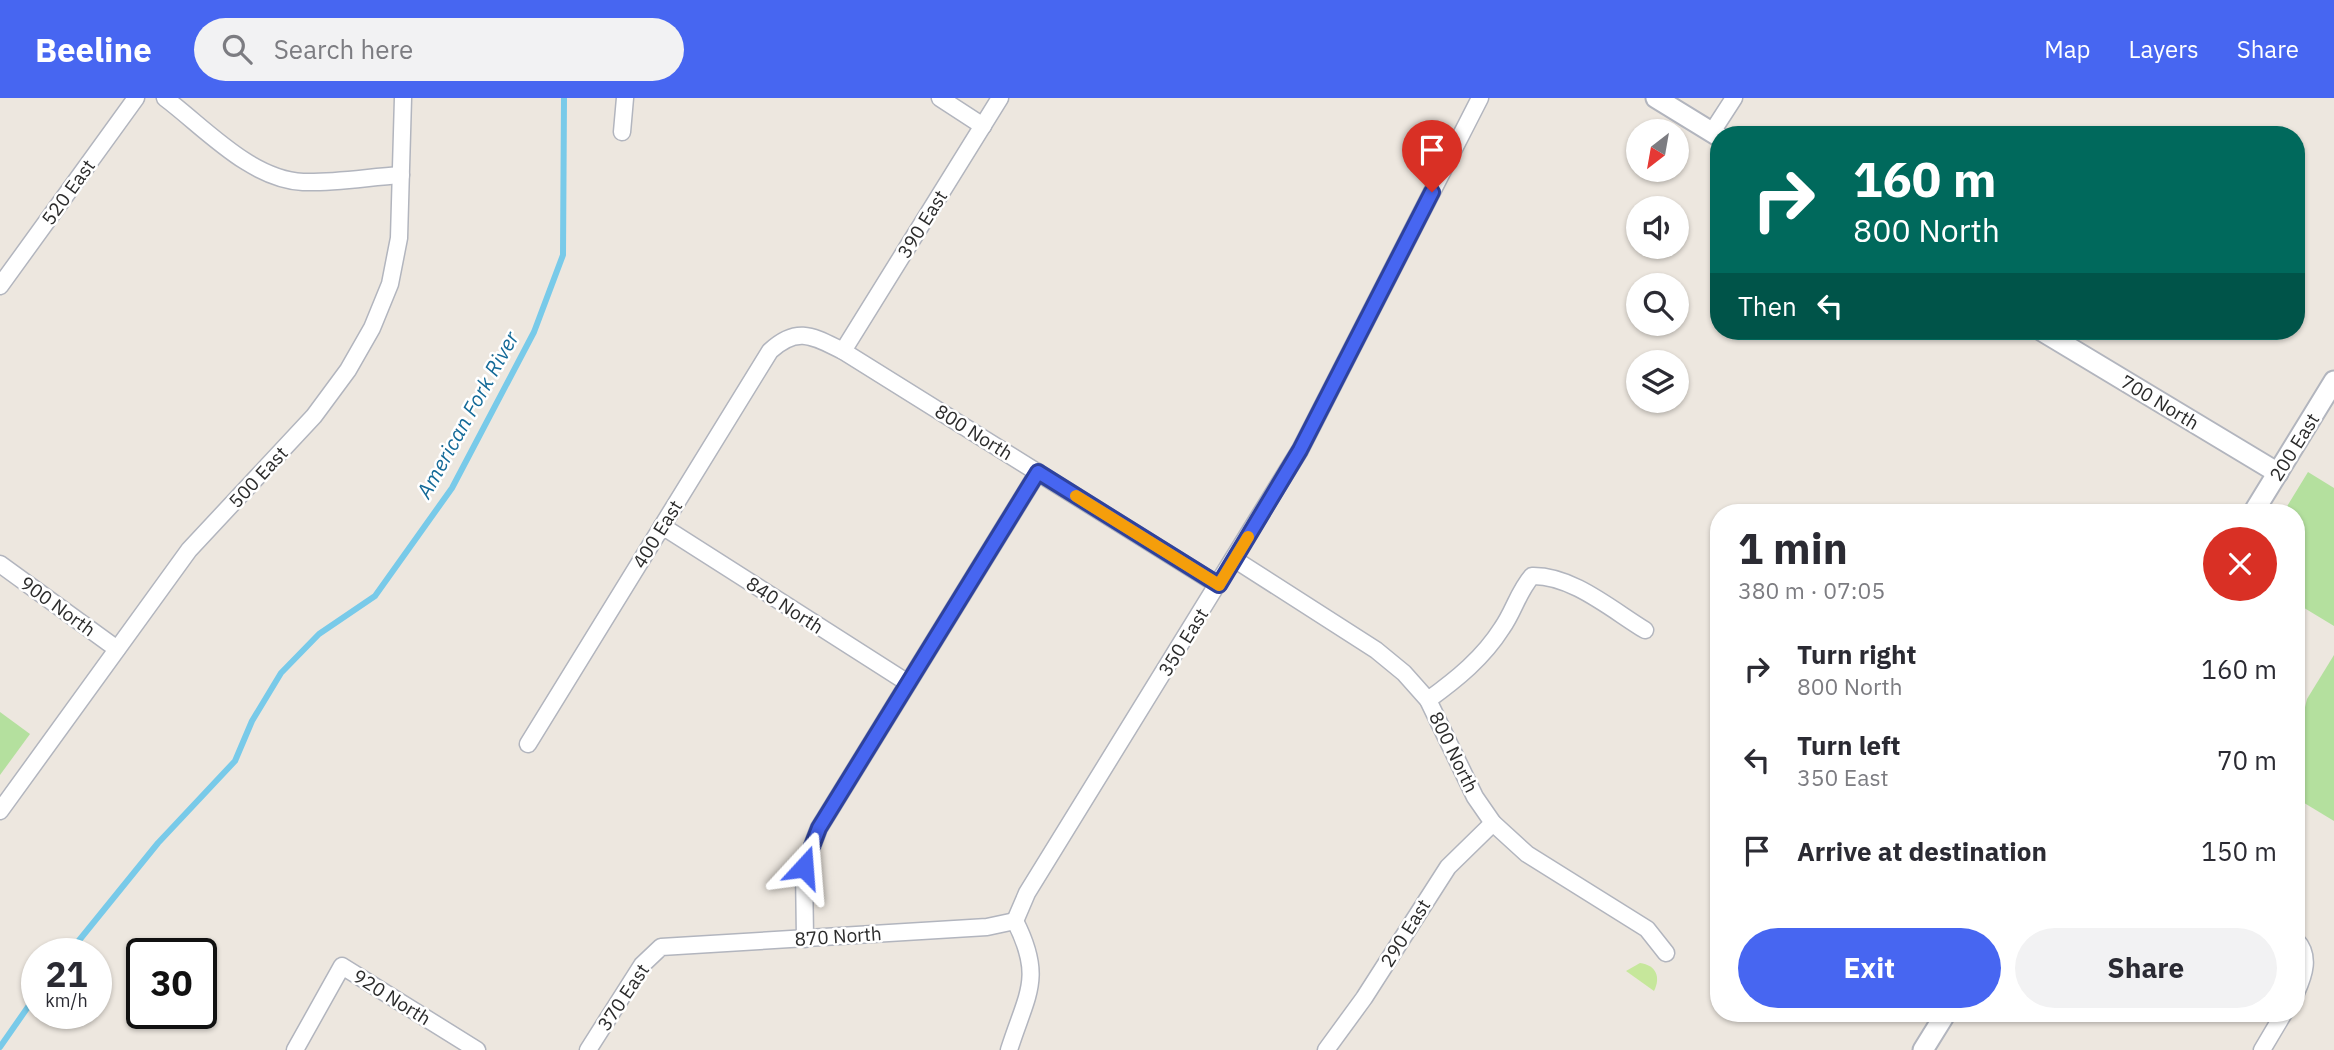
<!DOCTYPE html>
<html lang="en">
<head>
<meta charset="utf-8">
<style>
	:root { --surface:#fff; --page:#f2f2f3; --text:#2b2b33; --muted:#7c7c81; --accent:#4766f1 }
	body { margin:0; font-family:"IBM Plex Sans",sans-serif; background:var(--page); color:var(--text); height:100vh; display:flex; flex-direction:column; font-size:26px; white-space:nowrap }
	* { box-sizing:border-box; margin:0 }
	p { font-size:23px; color:var(--muted) }
	.icon { flex:none; width:38px; height:38px; fill:none; stroke:currentColor; stroke-width:2; stroke-linecap:round; stroke-linejoin:round }
	.map { position:relative; flex:1; overflow:hidden }
	.panel { position:absolute; left:1710px; top:406px; width:595px; height:518px; display:flex; flex-direction:column; background:var(--surface); border-radius:28px; box-shadow:0 2px 5px #0004 }
	.panel>* { flex:none }
	.hud { position:absolute; left:1710px; top:28px; width:595px; height:214px; border-radius:28px; box-shadow:0 2px 5px #0004; background:#00695c; color:#fff; overflow:hidden }
	.needle { width:46px; rotate:211deg }
	.tools { position:absolute; left:1626px; top:21px; display:grid; gap:14px }
	.tools a { display:grid; place-items:center; width:63px; height:63px; border-radius:50%; background:var(--surface); box-shadow:0 2px 5px #0004; font-size:35px }
	.speed { position:absolute; left:21px; top:840px; display:flex; gap:14px; font-size:35px; font-weight:700; text-align:center }
	.speed>* { display:grid; place-content:center; width:91px; height:91px; border-radius:50%; background:var(--surface); box-shadow:0 2px 5px #0004; line-height:1 }
	.speed small { font-size:18px; font-weight:400 }
	.speed .limit { border:4px solid #111; border-radius:10px; background:#fff; color:#111 }
	.pin { position:absolute; display:grid; place-items:center; width:60px; height:60px; color:#fff; margin:-72px -30px; border-radius:50% 50% 50% 0; rotate:-45deg; box-shadow:0 0 7px #0007 }
	.pin .icon { rotate:45deg }
	.me { position:absolute; width:77px; margin:-38px; rotate:19deg; stroke-linejoin:round; filter:drop-shadow(0 0 5px #0008) }
	.turn { display:flex; align-items:center; gap:24px; height:147px; padding:0 28px; font-size:32px }
	.turn .icon { width:91px; height:91px; stroke-width:2.5 }
	.turn b { display:block; font-size:49px; line-height:60px }
	.then { display:flex; align-items:center; height:66px; padding:0 28px; background:#0003; gap:14px; font-size:26px }
	.round { display:grid; place-items:center; flex:none; width:74px; height:74px; border-radius:37px; background:var(--page) }
	.summary { display:flex; align-items:center; justify-content:space-between; height:119px; padding:0 28px }
	h1 { font-size:42px; font-weight:700; line-height:52px }
	.primary-button { display:flex; gap:14px; margin-top:auto; padding:14px 28px }
	.primary-button a { flex:1; height:80px; border-radius:42px; background:var(--accent); color:#fff; font-size:28px; font-weight:700; line-height:80px; text-align:center }
	.primary-button a+a { background:var(--page); color:var(--text) }
	ul { padding:0; list-style:none }
	li { display:flex; align-items:center; gap:21px; height:91px; padding:0 28px }
	li div { flex:1 }
	li b { display:block; font-size:26px }
	li em { font-style:normal }
	header { display:flex; align-items:center; gap:42px; box-sizing:border-box; height:98px; padding:0 35px; background:var(--accent); color:#fff }
	header strong { font-size:33px }
	nav { display:flex; gap:38px; margin-inline-start:auto; font-size:24px }
	.search { width:490px; height:63px; background:var(--page); display:flex; align-items:center; gap:18px; box-sizing:border-box; padding:0 24px; border-radius:38px; color:var(--muted); font-size:26px }
	.map>svg:first-child { display:block }
	.green { fill:#b4e09e }
	.pitch { fill:#c6e79b }
	.lines { fill:none; stroke-linecap:round; stroke-linejoin:round }
	.stream { stroke:#78cae9; stroke-width:6 }
	.minor-casing { stroke:#b2b5be; stroke-width:19 }
	.tertiary-casing { stroke:#b2b5be; stroke-width:23 }
	.minor { stroke:#fff; stroke-width:16 }
	.tertiary { stroke:#fff; stroke-width:19 }
	.route-casing { stroke:#2e429d; stroke-width:18 }
	.route { stroke:#4766f1; stroke-width:12 }
	.slow { stroke:#f59e0b; stroke-width:12 }
	.labels { text-anchor:middle; stroke-width:5; stroke-linejoin:round; paint-order:stroke }
	.street-label { font-size:19px; fill:#2c2c2c; stroke:#fff }
	.water-label { font-size:21px; font-style:italic; fill:#146a98; stroke:#fff }
</style>
</head>
<body>
<header>
<strong>Beeline</strong>
<div class="search"><svg class="icon" aria-label="search" viewBox="0 0 24 24"><circle cx="10" cy="10" r="6"/><path d="M15 15l6 6"/></svg>Search here</div>
<nav><a>Map</a><a>Layers</a><a>Share</a></nav>
</header>
<div class="map">
<svg width="2334" height="952" viewBox="0 0 2334 952">
	<rect width="100%" height="100%" fill="#ede7df"/>
	<g class="green">
		<path d="M2308,374L2334,390V528L2296,505V415H2283Z"/>
		<path d="M2334,557V723L2296,700V646L2307,601Z"/>
		<path d="M0,614L30,636L0,677Z"/>
	</g>
	<path class="pitch" d="M1640,865C1656,867 1661,879 1654,893L1626,873Z"/>
	<g class="lines">
		<g class="stream">
			<path d="M68,856L158,745L235,663L252,623L281,575L319,536L375,498L452,390L534,234L563,157L564,0"/>
			<path d="M0,949L37,896"/>
		</g>
		<defs>
			<g id="minor">
				<path d="M165,0C205,30 250,81 303,84C335,85 369,79 401,77"/>
				<path d="M940,0L983,28"/>
				<path d="M622,34L625,0"/>
				<path d="M1712,34L1734,0"/>
				<path d="M0,188L136,0"/>
				<path d="M843,253L1000,0"/>
				<path d="M662,428L908,585"/>
				<path d="M1234,461L1376,552L1404,575L1428,602L1475,699L1493,725L1527,756L1647,831L1666,855"/>
				<path d="M0,466L117,551"/>
				<path d="M1428,602C1457,581 1483,560 1502,530C1514,513 1518,494 1532,478C1572,477 1612,512 1645,532"/>
				<path d="M528,646L770,253C798,227 814,239 843,253L1218,487"/>
				<path d="M0,713L189,452L314,318L348,272L372,230L390,186L399,140L403,0"/>
				<path d="M1015,823L1027,795L1300,352L1480,0"/>
				<path d="M805,841L804,769L819,730L1038,374"/>
				<path d="M2296,842C2311,858 2304,877 2296,895"/>
				<path d="M295,952L342,868L477,952"/>
				<path d="M588,952L642,867L661,849L987,829L1015,823"/>
				<path d="M1009,952C1027,895 1044,880 1015,823"/>
				<path d="M1326,952L1364,900L1448,769L1493,725"/>
				<path d="M2262,952L2284,915"/>
			</g>
			<g id="tertiary">
				<path d="M1656,0L1718,38"/>
				<path d="M2042,233L2278,375"/>
				<path d="M2253,415L2334,283"/>
				<path d="M1923,952L1946,915"/>
			</g>
		</defs>
		<use href="#minor" class="minor-casing"/>
		<use href="#tertiary" class="tertiary-casing"/>
		<use href="#minor" class="minor"/>
		<use href="#tertiary" class="tertiary"/>
	</g>
	<g class="lines">
		<defs>
			<path id="route" d="M804,769L819,730L1038,374L1219,487L1300,352L1432,94"/>
		</defs>
		<use href="#route" class="route-casing"/>
		<use href="#route" class="route"/>
		<path class="slow" d="M1076,398L1219,487L1248,439"/>
	</g>
	<g class="labels">
		<g class="street-label">
			<text transform="translate(68 94) rotate(-54)" y="7">520 East</text>
			<text transform="translate(922 126) rotate(-58)" y="7">390 East</text>
			<text transform="translate(2160 304) rotate(31)" y="7">700 North</text>
			<text transform="translate(974 334) rotate(32)" y="7">800 North</text>
			<text transform="translate(2294 349) rotate(-58)" y="7">200 East</text>
			<text transform="translate(258 379) rotate(-47)" y="7">500 East</text>
			<text transform="translate(657 436) rotate(-58)" y="7">400 East</text>
			<text transform="translate(785 507) rotate(33)" y="7">840 North</text>
			<text transform="translate(58 508) rotate(36)" y="7">900 North</text>
			<text transform="translate(1183 544) rotate(-58)" y="7">350 East</text>
			<text transform="translate(1454 654) rotate(64)" y="7">800 North</text>
			<text transform="translate(1405 835) rotate(-58)" y="7">290 East</text>
			<text transform="translate(838 838) rotate(-4)" y="7">870 North</text>
			<text transform="translate(392 899) rotate(32)" y="7">920 North</text>
			<text transform="translate(623 899) rotate(-56)" y="7">370 East</text>
		</g>
		<g class="water-label">
			<text transform="translate(468 317) rotate(-61)" y="7">American Fork River</text>
		</g>
	</g>
</svg>
<div class="tools">
<a><svg class="needle" viewBox="-14 -14 28 28"><path d="M0-13l5 13h-10z" fill="#e53935"/><path d="M0 13l5-13h-10z" fill="#7c7c81"/></svg></a>
<a><svg class="icon" aria-label="sound" viewBox="0 0 24 24"><path d="M4 9h4l5-4v14l-5-4H4zM17 9q2 3 0 6"/></svg></a>
<a><svg class="icon" aria-label="search" viewBox="0 0 24 24"><circle cx="10" cy="10" r="6"/><path d="M15 15l6 6"/></svg></a>
<a><svg class="icon" aria-label="layers" viewBox="0 0 24 24"><path d="M12 4l9 5-9 5-9-5zM3 14l9 5 9-5"/></svg></a>
</div>
<div class="speed"><div>21<small>km/h</small></div><div class="limit">30</div></div>
<div class="pin" style="left:1432px;top:94px;background:#d93025"><svg class="icon" aria-label="arrive" viewBox="0 0 24 24"><path d="M6 21V4h12l-3 4 3 4H6"/></svg></div>
<svg class="me" style="left:804px;top:769px" viewBox="-20 -20 40 40"><path d="M0-17L14 15 0 8-14 15z" fill="#4766f1" stroke="#fff" stroke-width="4"/></svg>
<div class="hud">
<div class="turn"><svg class="icon" aria-label="right" viewBox="0 0 24 24"><path d="M7 20v-9h11M14 6l5 5-5 5"/></svg><div><b>160 m</b>800 North</div></div>
<div class="then">Then<svg class="icon" aria-label="left" viewBox="0 0 24 24"><path d="M17 20v-9H6M10 6l-5 5 5 5"/></svg></div>
</div>
<section class="panel">
<div class="summary"><div><h1>1 min</h1><p>380 m · 07:05</p></div><a class="round" style="background:#d93025;color:#fff"><svg class="icon" aria-label="close" viewBox="0 0 24 24"><path d="M6 6l12 12M18 6L6 18"/></svg></a></div>
<ul>
<li><svg class="icon" aria-label="right" viewBox="0 0 24 24"><path d="M7 20v-9h11M14 6l5 5-5 5"/></svg><div><b>Turn right</b><p>800 North</p></div><em>160 m</em></li>
<li><svg class="icon" aria-label="left" viewBox="0 0 24 24"><path d="M17 20v-9H6M10 6l-5 5 5 5"/></svg><div><b>Turn left</b><p>350 East</p></div><em>70 m</em></li>
<li><svg class="icon" aria-label="arrive" viewBox="0 0 24 24"><path d="M6 21V4h12l-3 4 3 4H6"/></svg><div><b>Arrive at destination</b></div><em>150 m</em></li>
</ul>
<div class="primary-button"><a>Exit</a><a>Share</a></div>
</section>
</div>
</body>
</html>
